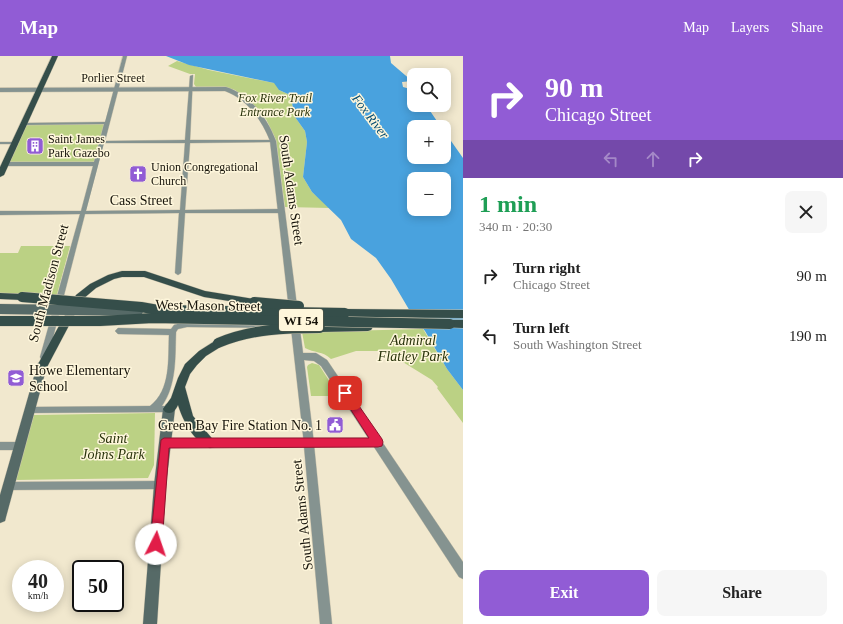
<!DOCTYPE html>
<html lang="en">
<head>
<meta charset="utf-8">
<style>
	:root { --surface:#fff; --page:#f6f6f6; --text:#222; --muted:#767676; --accent:#915cd5 }
	body { margin:0; font-family:"Times New Roman",serif; background:var(--page); color:var(--text); height:100vh; display:flex; flex-direction:column; font-size:15px; white-space:nowrap }
	* { box-sizing:border-box; margin:0 }
	p { font-size:13px; color:var(--muted) }
	.icon { flex:none; width:22px; height:22px; fill:none; stroke:currentColor; stroke-width:2; stroke-linecap:round; stroke-linejoin:round }
	.map { position:relative; flex:1; overflow:hidden }
	.panel { display:flex; flex-direction:column; background:var(--surface); width:380px }
	.panel>* { flex:none }
	.banner { background:#915cd5; color:#fff; overflow:hidden }
	.controls { position:absolute; left:407px; top:12px; display:grid; gap:8px }
	.controls a { display:grid; place-items:center; width:44px; height:44px; border-radius:8px; background:var(--surface); box-shadow:0 2px 10px #0003; font-size:20px }
	.speed { position:absolute; left:12px; top:504px; display:flex; gap:8px; font-size:20px; font-weight:700; text-align:center }
	.speed>* { display:grid; place-content:center; width:52px; height:52px; border-radius:50%; background:var(--surface); box-shadow:0 2px 10px #0003; line-height:1 }
	.speed small { font-size:10px; font-weight:400 }
	.speed .limit { border:2px solid #111; border-radius:6px; background:#fff; color:#111 }
	.pin { position:absolute; display:grid; place-items:center; width:34px; height:34px; color:#fff; margin:-17px; border-radius:8px; box-shadow:0 2px 6px #0006 }
	.me { position:absolute; width:44px; margin:-22px; rotate:4deg; stroke-linejoin:round; filter:drop-shadow(0 0 3px #0008) }
	.turn { display:flex; align-items:center; gap:14px; height:84px; padding:0 16px; font-size:18px }
	.turn .icon { width:52px; height:52px; stroke-width:2.5 }
	.turn b { display:block; font-size:28px; line-height:34px }
	.lanes { display:flex; align-items:center; height:38px; padding:0 16px; background:#0003; justify-content:center; gap:20px; direction:ltr }
	.lanes .off { opacity:.35 }
	.round { display:grid; place-items:center; flex:none; width:42px; height:42px; border-radius:8px; background:var(--page) }
	.headline { display:flex; align-items:center; justify-content:space-between; height:68px; padding:0 16px }
	h1 { font-size:24px; font-weight:700; line-height:30px; color:#1e9e55 }
	.cta { display:flex; gap:8px; margin-top:auto; padding:8px 16px }
	.cta a { flex:1; height:46px; border-radius:8px; background:var(--accent); color:#fff; font-size:16px; font-weight:700; line-height:46px; text-align:center }
	.cta a+a { background:var(--page); color:var(--text) }
	ul { padding:0; list-style:none }
	li { display:flex; align-items:center; gap:12px; height:60px; padding:0 16px }
	li div { flex:1 }
	li b { display:block; font-size:15px }
	li em { font-style:normal }
	header { display:flex; align-items:center; gap:24px; box-sizing:border-box; height:56px; padding:0 20px; background:var(--accent); color:#fff }
	header strong { font-size:19px }
	nav { display:flex; gap:22px; margin-inline-start:auto; font-size:14px }
	main { display:flex; flex:1; min-height:0 }
	.map>svg:first-child { display:block }
	.green { fill:#bbd184 }
	.water { fill:#49a2de; fill-rule:evenodd }
	.lines { fill:none; stroke-linecap:round; stroke-linejoin:round }
	.minor-casing { stroke:#cec6af; stroke-width:1 }
	.tertiary-casing { stroke:#cec6af; stroke-width:1 }
	.secondary-casing { stroke:#cec6af; stroke-width:1 }
	.primary-casing { stroke:#cec6af; stroke-width:1 }
	.minor { fill:#859390; fill-rule:evenodd }
	.tertiary { fill:#859390; fill-rule:evenodd }
	.secondary { fill:#566a67; fill-rule:evenodd }
	.primary { fill:#354e4a; fill-rule:evenodd }
	.secondary-bridge-casing { stroke:#cec6af; stroke-width:11; stroke-linecap:butt }
	.primary-bridge-casing { stroke:#cec6af; stroke-width:11; stroke-linecap:butt }
	.secondary-bridge { stroke:#566a67; stroke-width:10 }
	.primary-bridge { stroke:#354e4a; stroke-width:10 }
	.route { fill:#e11d48; stroke:#92132f }
	.labels { text-anchor:middle; stroke-width:3; stroke-linejoin:round; paint-order:stroke }
	.far-street-label { font-size:12px; fill:#17140b; stroke:#fef6db }
	.far-park-label { font-size:12px; font-style:italic; fill:#29330b; stroke:#fef6db }
	.far-poi-label { font-size:12px; fill:#17140b; stroke:#fef6db; text-anchor:start }
	.far-water-label { font-size:13px; font-style:italic; fill:#014a72; stroke:#fef6db }
	.shield { fill:#fef6db; stroke:#5c5849; stroke-width:1 }
	.shield-label { font-size:13px; font-weight:bold; fill:#17140b }
	.street-label { font-size:14px; fill:#17140b; stroke:#fef6db }
	.park-label { font-size:14px; font-style:italic; fill:#29330b; stroke:#fef6db }
	.poi-label { font-size:14px; fill:#17140b; stroke:#fef6db; text-anchor:start }
</style>
</head>
<body>
<header>
<strong>Map</strong>
<nav><a>Map</a><a>Layers</a><a>Share</a></nav>
</header>
<main>
<div class="map">
<svg width="463" height="568" viewBox="0 0 463 568">
	<rect width="100%" height="100%" fill="#f1e8ce"/>
	<g class="green">
		<path d="M177,5L209,14L274,27L297,28L279,34L288,38L292,47L295,61L305,75L307,86L303,121L312,136L330,152L285,151L276,84L266,63L235,34L225,31H196L194,28L195,18H190L168,10Z"/>
		<path d="M106,67L95,108H5L24,68Z"/>
		<path d="M21,190H70L56,242L0,237V197H18Z"/>
		<path d="M423,273L447,313L463,334V367L437,332L438,331L432,324L385,295H356L331,303C323,295 314,297 305,292L302,276Z"/>
		<path d="M312,307L319,309L339,340H311L307,311L308,309Z"/>
		<path d="M155,357L154,409L148,422L15,424L34,359Z"/>
	</g>
	<path class="water" d="M166,0H390L391,7L412,25L402,26L403,31L414,34V49H426L441,71H414V101H444V75L463,102V334L447,313L425,275L414,262L391,223L376,202L351,183L341,164L312,136L303,121L307,86L305,75L295,61L292,47L288,38L279,34L274,27L189,9ZM414,123H444V153H414Z"/>
	<g class="lines">
		<defs>
			<g id="minor">
				<path d="M123,0H127L105,85L185,84L190,20L193,19L190,84H273L275,85L273,86L190,87L185,154L281,153L284,155L281,157H185L181,217L178,219L175,217L179,157L85,158L48,301L47,303H41L40,301L80,158L0,159V155H81L93,110H5L2,108L5,106H94L104,68L24,69L22,68L24,67L105,66ZM104,87H185L180,154L86,155Z"/>
				<path d="M0,86H15L17,87L15,88H0Z"/>
				<path d="M187,265L268,266L271,269L268,272L187,271L178,273L176,276C175,301 177,328 162,350H165L166,348L169,347L172,348L173,353L172,355L169,356L29,357L26,356L25,354L26,352L29,351L150,350C171,334 168,303 169,279L118,278L115,275L118,272L171,273L174,269Z"/>
				<path d="M378,382L381,383L382,386L381,389L378,390L164,391L161,390L160,387L161,384L164,383Z"/>
				<path d="M0,386H19L22,387L23,390L22,393L19,394H0Z"/>
				<path d="M160,425L163,426L164,429L163,432L160,433L8,434L5,433L4,430L5,427L8,426Z"/>
			</g>
			<path id="tertiary" d="M226,31C251,39 267,62 276,85L303,297H316L327,304L463,506V523L459,521L321,310L314,305L304,304L313,379L332,568H320L303,379L270,85C262,64 247,43 225,35L0,36V32Z"/>
			<g id="secondary">
				<path d="M42,306L46,307L47,310L6,461L5,465L0,467V439L37,310L38,307Z"/>
				<path d="M169,348L173,350L175,353L166,429L157,568H143L154,429L163,353L165,350Z"/>
			</g>
			<g id="primary">
				<path d="M52,0H58L4,119L0,121V111Z"/>
				<path d="M122,215H145L205,235L254,243L259,246L254,249L204,241L144,221H122L114,223L96,232L83,243L46,313L42,314L38,313L37,310L76,239L90,228L108,219Z"/>
				<path d="M0,237L22,238L27,241L22,244L0,243Z"/>
				<path d="M345,253L463,254V262L345,261L340,257Z"/>
				<path d="M442,264H463V272L439,271L437,268L439,265Z"/>
				<path d="M368,267L371,268L373,271L371,274L368,275L320,276L317,275L315,272L317,269L320,268Z"/>
				<path d="M218,283L222,284L223,287L222,290L206,300L197,309L190,318L185,331L193,360L216,387L214,391L210,392C194,386 183,365 178,349C175,355 172,359 165,356L163,353L171,342L178,322L185,308L199,295Z"/>
			</g>
		</defs>
		<use href="#minor" class="minor-casing"/>
		<use href="#tertiary" class="tertiary-casing"/>
		<use href="#secondary" class="secondary-casing"/>
		<use href="#primary" class="primary-casing"/>
		<use href="#minor" class="minor"/>
		<use href="#tertiary" class="tertiary"/>
		<use href="#secondary" class="secondary"/>
		<use href="#primary" class="primary"/>
		<defs>
			<path id="secondary-bridge" d="M0,253L138,255"/>
			<g id="primary-bridge">
				<path d="M22,241L141,251L158,254L345,257"/>
				<path d="M254,246L299,250"/>
				<path d="M0,265H100L153,262L450,268"/>
				<path d="M218,287C251,273 285,272 320,272"/>
			</g>
		</defs>
		<use href="#secondary-bridge" class="secondary-bridge-casing"/>
		<use href="#primary-bridge" class="primary-bridge-casing"/>
		<use href="#secondary-bridge" class="secondary-bridge"/>
		<use href="#primary-bridge" class="primary-bridge"/>
	</g>
	<path class="route" d="M345,333L348,334L382,383L383,386L382,390L378,391L169,392L162,488L160,493L156,494L151,493L150,488L161,384L164,382H369L340,337L341,334Z"/>
	<defs>
		<symbol id="building-square" viewBox="-11 -11 22 22"><rect x="-9" y="-9" width="18" height="18" rx="4" fill="#915cd5" stroke="#fef6db"/><path d="M-4-6H4V6H1V3H-1V6H-4ZM-2.5-4.3h1.7v1.8h-1.7ZM.8-4.3h1.7v1.8H.8ZM-2.5-1h1.7V.8h-1.7ZM.8-1h1.7V.8H.8Z" fill="#fff"/></symbol>
		<symbol id="church-square" viewBox="-11 -11 22 22"><rect x="-9" y="-9" width="18" height="18" rx="4" fill="#915cd5" stroke="#fef6db"/><path d="M-1.2-6h2.4v3.5h3.3v2.4h-3.3V6h-2.4V-.1h-3.3v-2.4h3.3Z" fill="#fff"/></symbol>
		<symbol id="school-square" viewBox="-11 -11 22 22"><rect x="-9" y="-9" width="18" height="18" rx="4" fill="#915cd5" stroke="#fef6db"/><path d="M0-5L7-2L0 1L-7-2ZM-4 1L0 2.5L4 1V4Q0 6-4 4Z" fill="#fff"/></symbol>
		<symbol id="civic-square" viewBox="-11 -11 22 22"><rect x="-9" y="-9" width="18" height="18" rx="4" fill="#915cd5" stroke="#fef6db"/><path d="M-.6-6.5H3V-4.5H.6V-3L4-1V1h2V6H-6V1h2V-1L-.6-3ZM-1.2 2.5V6h2.4V2.5Z" fill="#fff"/></symbol>
	</defs>
	<g fill-rule="evenodd">
		<use href="#building-square" x="25" y="80" width="20" height="20"/>
		<use href="#church-square" x="128" y="108" width="20" height="20"/>
		<use href="#school-square" x="6" y="312" width="20" height="20"/>
		<use href="#civic-square" x="325" y="359" width="20" height="20"/>
	</g>
	<g class="labels">
		<g class="far-street-label">
			<text x="113" y="26">Porlier Street</text>
		</g>
		<g class="far-park-label">
			<text x="275" y="46">Fox River Trail<tspan x="275" dy="14">Entrance Park</tspan></text>
		</g>
		<g class="far-poi-label">
			<text x="48" y="87">Saint James<tspan x="48" dy="14">Park Gazebo</tspan></text>
			<text x="151" y="115">Union Congregational<tspan x="151" dy="14">Church</tspan></text>
		</g>
		<g class="far-water-label">
			<text transform="translate(371 60) rotate(53)" y="5">Fox River</text>
		</g>
		<rect class="shield" x="279" y="253" width="44" height="22" rx="3"/>
		<g class="shield-label">
			<text x="301" y="269">WI 54</text>
		</g>
		<g class="street-label">
			<text transform="translate(292 134) rotate(82)" y="5">South Adams Street</text>
			<text x="141" y="149">Cass Street</text>
			<text transform="translate(48 227) rotate(-75)" y="5">South Madison Street</text>
			<text transform="translate(208 249) rotate(1)" y="5">West Mason Street</text>
			<text transform="translate(302 459) rotate(-96)" y="5">South Adams Street</text>
		</g>
		<g class="park-label">
			<text x="413" y="289">Admiral<tspan x="413" dy="16">Flatley Park</tspan></text>
			<text x="113" y="387">Saint<tspan x="113" dy="16">Johns Park</tspan></text>
		</g>
		<g class="poi-label">
			<text x="29" y="319">Howe Elementary<tspan x="29" dy="16">School</tspan></text>
			<text x="322" y="374" text-anchor="end">Green Bay Fire Station No. 1</text>
		</g>
	</g>
</svg>
<div class="controls">
<a><svg class="icon" aria-label="search" viewBox="0 0 24 24"><circle cx="10" cy="10" r="6"/><path d="M15 15l6 6"/></svg></a>
<a>+</a>
<a>−</a>
</div>
<div class="speed"><div>40<small>km/h</small></div><div class="limit">50</div></div>
<div class="pin" style="left:345px;top:337px;background:#d93025"><svg class="icon" aria-label="arrive" viewBox="0 0 24 24"><path d="M6 21V4h12l-3 4 3 4H6"/></svg></div>
<svg class="me" style="left:156px;top:488px" viewBox="-20 -20 40 40"><circle r="19" fill="#fff"/><path d="M0-13L10 11 0 6-10 11z" fill="#e11d48"/></svg>
</div>
<section class="panel">
<div class="banner">
<div class="turn"><svg class="icon" aria-label="right" viewBox="0 0 24 24"><path d="M7 20v-9h11M14 6l5 5-5 5"/></svg><div><b>90 m</b>Chicago Street</div></div>
<div class="lanes"><svg class="icon off" aria-label="left" viewBox="0 0 24 24"><path d="M17 20v-9H6M10 6l-5 5 5 5"/></svg><svg class="icon off" aria-label="ahead" viewBox="0 0 24 24"><path d="M12 20V5M6 11l6-6 6 6"/></svg><svg class="icon" aria-label="right" viewBox="0 0 24 24"><path d="M7 20v-9h11M14 6l5 5-5 5"/></svg></div>
</div>
<div class="headline"><div><h1>1 min</h1><p>340 m · 20:30</p></div><a class="round"><svg class="icon" aria-label="close" viewBox="0 0 24 24"><path d="M6 6l12 12M18 6L6 18"/></svg></a></div>
<ul>
<li><svg class="icon" aria-label="right" viewBox="0 0 24 24"><path d="M7 20v-9h11M14 6l5 5-5 5"/></svg><div><b>Turn right</b><p>Chicago Street</p></div><em>90 m</em></li>
<li><svg class="icon" aria-label="left" viewBox="0 0 24 24"><path d="M17 20v-9H6M10 6l-5 5 5 5"/></svg><div><b>Turn left</b><p>South Washington Street</p></div><em>190 m</em></li>
</ul>
<div class="cta"><a>Exit</a><a>Share</a></div>
</section>
</main>
</body>
</html>
